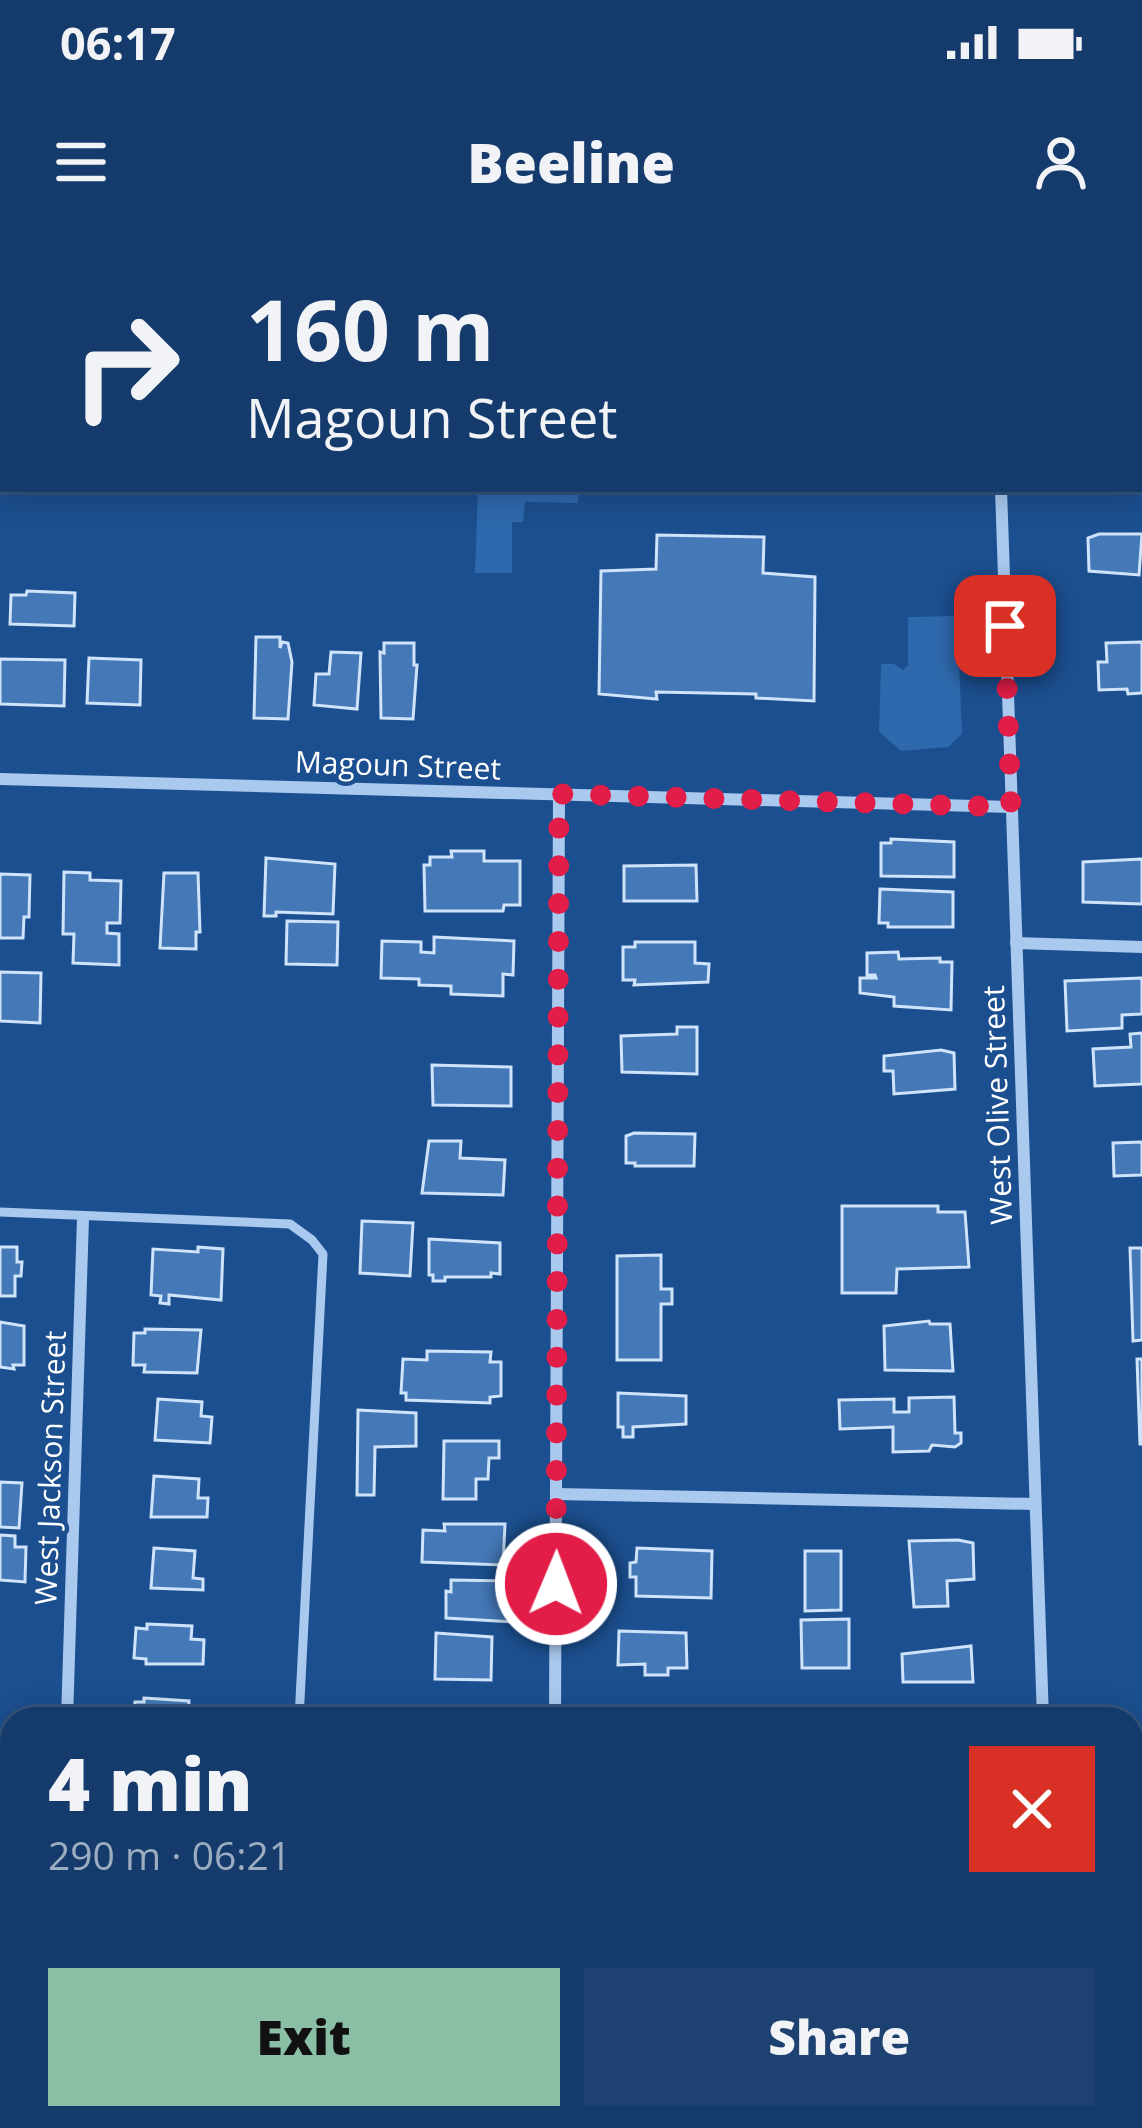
<!DOCTYPE html>
<html lang="en">
<head>
<meta charset="utf-8">
<style>
	:root { --surface:#143b6b; --page:#1d4271; --text:#f1f3f6; --muted:#9dadc1; --line:#33557e; --accent:#8abfa5 }
	body { margin:0; font-family:"Open Sans",sans-serif; background:var(--page); color:var(--text); height:100vh; display:flex; flex-direction:column; font-size:45px; white-space:nowrap }
	* { box-sizing:border-box; margin:0 }
	p { font-size:39px; color:var(--muted) }
	.icon { flex:none; width:66px; height:66px; fill:none; stroke:currentColor; stroke-width:2; stroke-linecap:round; stroke-linejoin:round }
	.map { position:relative; flex:1; overflow:hidden }
	.details { position:absolute; left:0px; top:1467px; width:1143px; height:423px; display:flex; flex-direction:column; background:var(--surface); border-radius:36px 36px 0 0; box-shadow:0 6px 30px #0003,0 0 0 3px var(--line) }
	.details>* { flex:none }
	.hud { position:absolute; left:0px; top:0px; width:1143px; height:252px; box-shadow:0 6px 30px #0003,0 0 0 3px var(--line); background:#143b6b; color:var(--text); overflow:hidden }
	.pin { position:absolute; display:grid; place-items:center; width:102px; height:102px; color:#fff; margin:-51px; border-radius:24px; box-shadow:0 6px 18px #0006 }
	.me { position:absolute; width:132px; margin:-66px; rotate:1deg; stroke-linejoin:round; filter:drop-shadow(0 0 9px #0008) }
	.turn { display:flex; align-items:center; gap:42px; height:252px; padding:0 48px; font-size:54px }
	.turn .icon { width:156px; height:156px; stroke-width:2.5 }
	.turn b { display:block; font-size:84px; line-height:102px }
	.round { display:grid; place-items:center; flex:none; width:126px; height:126px; border-radius:0px; background:var(--page) }
	.headline { display:flex; align-items:center; justify-content:space-between; height:204px; padding:0 48px }
	h1 { font-size:72px; font-weight:800; line-height:90px }
	.button { display:flex; gap:24px; margin-top:auto; padding:24px 48px }
	.button a { flex:1; height:138px; border-radius:0px; background:var(--accent); color:#111; font-size:48px; font-weight:800; line-height:138px; text-align:center }
	.button a+a { background:var(--page); color:var(--text) }
	.status { display:flex; justify-content:space-between; align-items:center; height:84px; padding:0 60px; background:var(--surface); direction:ltr }
	.status svg { height:33px; fill:currentColor }
	header { display:flex; justify-content:space-between; align-items:center; height:156px; padding:0 48px; background:var(--surface); font-size:54px; font-weight:800 }
	.map>svg:first-child { display:block }
	.green { fill:#2e69ad }
	.building { fill:#4478b7; stroke:#cfe3fa; stroke-width:3 }
	.lines { fill:none; stroke-linecap:round; stroke-linejoin:round }
	.service { stroke:#a9c9ee; stroke-width:9 }
	.minor { stroke:#a9c9ee; stroke-width:12 }
	.rail-casing { stroke:#fff; stroke-width:14 }
	.rail { stroke:#1b4f8f; stroke-width:9; stroke-dasharray:27; stroke-linecap:butt }
	.route { stroke:#e11d48; stroke-width:21; stroke-dasharray:0 37.8 }
	.labels { text-anchor:middle; stroke-width:9; stroke-linejoin:round; paint-order:stroke }
	.street-label { font-size:30px; fill:#fff; stroke:#1b4f8f }
</style>
</head>
<body>
<div class="status"><b>06:17</b><svg viewBox="0 0 49 12"><path d="M0 12V9h3v3zM5 12V6h3v6zM10 12V3h3v9zM15 12V0h3v12zM26 1h20v11H26zM47 4h2v5h-2z"/></svg></div>
<header><svg class="icon" aria-label="menu" viewBox="0 0 24 24"><path d="M4 6h16M4 12h16M4 18h16"/></svg>Beeline<svg class="icon" aria-label="person" viewBox="0 0 24 24"><circle cx="12" cy="8" r="4"/><path d="M4 21q1-7 8-7t8 7"/></svg></header>
<div class="map">
<svg width="1142" height="1888" viewBox="0 0 1142 1888">
	<rect width="100%" height="100%" fill="#1b4f8f"/>
	<g class="green">
		<path d="M478,249H579L578,263L525,262L523,282H512V333H475Z"/>
		<path d="M957,376L962,494L948,507L901,511L879,492L881,424H894L903,430L908,425V377Z"/>
	</g>
	<g class="building">
		<path d="M1099,294H1142L1139,335L1089,331L1088,298Z"/>
		<path d="M657,295L764,297L763,333L815,337L814,461L756,458V454L656,452L657,459L599,454L601,331L656,329Z"/>
		<path d="M27,351L75,353L74,386L10,384L11,355H26Z"/>
		<path d="M256,397H280V408L282,402L288,403L292,422L288,479L254,478Z"/>
		<path d="M1142,402V453L1128,454L1127,449L1099,450L1098,422H1107L1106,403Z"/>
		<path d="M384,403H414V425H417L413,479L381,478L380,412L384,413Z"/>
		<path d="M331,412L361,413L357,469L314,465L316,434H329Z"/>
		<path d="M89,418L141,420L140,465L87,463Z"/>
		<path d="M0,419L65,420L64,466L0,464Z"/>
		<path d="M891,599L954,602V637L881,636V603H891Z"/>
		<path d="M451,611H484V621H520V665H504L503,671H425L424,625H430V617H452Z"/>
		<path d="M266,618L335,624L333,674L276,672V676H264Z"/>
		<path d="M1142,619V664L1083,662V622Z"/>
		<path d="M696,625L697,661H624V626Z"/>
		<path d="M64,632L90,633V640L121,641L120,683H107V693L119,694V725L73,723L74,694H63Z"/>
		<path d="M164,633H198L200,692H196V709L160,708Z"/>
		<path d="M0,634L30,635L29,677H24L23,698H0Z"/>
		<path d="M880,649L953,652V687H888V683H879Z"/>
		<path d="M287,681L338,682L337,725L286,724Z"/>
		<path d="M434,697L514,701L513,735L503,734V756L451,754V746L419,745V739L381,738L382,701L421,702V712L434,713Z"/>
		<path d="M635,702H695V723L709,724L708,742L634,745L635,740H623V707H635Z"/>
		<path d="M898,712L899,719L940,718V722H952L951,770L894,766V757L860,753V738H876L875,735H867V713Z"/>
		<path d="M0,732L41,733L40,783L0,781Z"/>
		<path d="M1142,738V774L1122,775V788L1067,791L1065,741Z"/>
		<path d="M677,787H697V834L622,832L621,796L677,794Z"/>
		<path d="M1142,793V844L1095,846L1093,809L1131,807L1130,794Z"/>
		<path d="M941,810L954,813L955,849L894,854L893,831H884V816Z"/>
		<path d="M432,825L511,827V866L433,865Z"/>
		<path d="M634,893L695,894L694,926H635V923H626V896Z"/>
		<path d="M429,901H461L460,918L505,920L503,955L422,953Z"/>
		<path d="M1142,902V935L1114,936L1113,903Z"/>
		<path d="M842,966H938V972H965L969,1027L897,1029L896,1053H842Z"/>
		<path d="M362,981L413,983L410,1036L360,1033Z"/>
		<path d="M429,999L500,1003V1034L491,1033V1037H445V1041H433V1035H429Z"/>
		<path d="M0,1007H17V1022H22L21,1036H15V1056H0Z"/>
		<path d="M198,1007L223,1009L221,1060L169,1055V1064L160,1063L161,1056L151,1055L153,1009L198,1012Z"/>
		<path d="M1130,1008H1142V1100L1133,1101Z"/>
		<path d="M661,1015V1049H672V1064H661V1120H617V1016Z"/>
		<path d="M929,1081L930,1084H950L953,1131L885,1130L884,1086Z"/>
		<path d="M0,1082L24,1086V1125H13L14,1129L0,1127Z"/>
		<path d="M145,1089L201,1090L197,1133L144,1132L145,1125H133L134,1093H145Z"/>
		<path d="M427,1111L491,1112L490,1122H501V1156L490,1157V1163L406,1160V1153H401L403,1119L427,1120Z"/>
		<path d="M1137,1119H1142V1204H1140Z"/>
		<path d="M618,1153L686,1156V1184L633,1187V1197H623V1187H618Z"/>
		<path d="M954,1157L955,1193H961V1203L955,1207L932,1205L929,1211L893,1212V1187L840,1189L839,1160L894,1159V1172H909V1158Z"/>
		<path d="M158,1159L202,1162L201,1176L212,1177L210,1203L155,1200Z"/>
		<path d="M358,1170L416,1173V1206L375,1207L374,1255H357Z"/>
		<path d="M444,1201H499V1218H489L488,1239H476V1259H443Z"/>
		<path d="M154,1236L199,1239L198,1258H208L207,1277H151Z"/>
		<path d="M0,1242L22,1243L19,1288L0,1287Z"/>
		<path d="M444,1284H505L503,1325L422,1322L423,1290L445,1291Z"/>
		<path d="M0,1295L15,1296V1307H26L25,1342L0,1340Z"/>
		<path d="M958,1300L973,1303L974,1339L947,1341L948,1366L914,1367L909,1301Z"/>
		<path d="M154,1308L195,1311L193,1338L203,1339V1350L151,1348Z"/>
		<path d="M637,1308L712,1311L711,1358L636,1356V1337H630V1323L636,1322Z"/>
		<path d="M805,1311H841V1370L805,1371Z"/>
		<path d="M451,1340L515,1341L514,1382L446,1378V1351L451,1352Z"/>
		<path d="M849,1379V1428H802L801,1380Z"/>
		<path d="M147,1384L192,1386L191,1399L204,1400L203,1424H146V1419L134,1418L136,1388L147,1389Z"/>
		<path d="M619,1391L686,1393L687,1428H668V1435H645V1424L618,1425Z"/>
		<path d="M436,1393L492,1397L491,1440L435,1439Z"/>
		<path d="M971,1406L973,1442H903L902,1414Z"/>
		<path d="M144,1458L189,1461L188,1479H134L135,1462H144Z"/>
		<rect x="1131" y="1489" width="11" height="51"/>
		<rect x="1131" y="1564" width="11" height="42"/>
		<path d="M1142,1657V1692L1131,1693V1658Z"/>
		<rect x="1131" y="1718" width="11" height="47"/>
		<path d="M1139,1790H1142V1841L1138,1836H1131V1794Z"/>
		<rect x="926" y="1878" width="70" height="10"/>
	</g>
	<g class="lines">
		<g class="service">
			<path d="M0,972L290,984L312,1000L323,1014L299,1479"/>
			<path d="M815,1878V1888"/>
		</g>
		<g class="minor">
			<path d="M992,0V3"/>
			<path d="M1001,249L1043,1479"/>
			<path d="M0,539L1011,567"/>
			<path d="M1016,703L1142,707"/>
			<path d="M557,1254L1034,1264"/>
			<path d="M67,1479L83,978"/>
			<path d="M555,1479L559,554"/>
			<path d="M0,1563L12,1569"/>
			<path d="M617,1878L636,1888"/>
			<path d="M1058,1878V1888"/>
			<path d="M157,1888V1878"/>
		</g>
		<defs>
			<g id="rail">
				<path d="M0,1682L12,1688"/>
				<path d="M376,1878L395,1888"/>
			</g>
		</defs>
		<use href="#rail" class="rail-casing"/>
		<use href="#rail" class="rail"/>
	</g>
	<g class="lines">
		<path class="route" d="M556,1344L559,554L1011,567L1005,386"/>
	</g>
	<g class="labels">
		<g class="street-label">
			<text transform="translate(398 526) rotate(2)" y="10">Magoun Street</text>
			<text transform="translate(998 865) rotate(-92)" y="10">West Olive Street</text>
			<text transform="translate(51 1228) rotate(-88)" y="10">West Jackson Street</text>
		</g>
	</g>
</svg>
<div class="pin" style="left:1005px;top:386px;background:#d93025"><svg class="icon" aria-label="arrive" viewBox="0 0 24 24"><path d="M6 21V4h12l-3 4 3 4H6"/></svg></div>
<svg class="me" style="left:556px;top:1344px" viewBox="-20 -20 40 40"><circle r="17" fill="#e11d48" stroke="#fff" stroke-width="3"/><path d="M0-11L8 9 0 5-8 9z" fill="#fff"/></svg>
<div class="hud">
<div class="turn"><svg class="icon" aria-label="right" viewBox="0 0 24 24"><path d="M7 20v-9h11M14 6l5 5-5 5"/></svg><div><b>160 m</b>Magoun Street</div></div>
</div>
<section class="details">
<div class="headline"><div><h1>4 min</h1><p>290 m · 06:21</p></div><a class="round" style="background:#d93025;color:#fff"><svg class="icon" aria-label="close" viewBox="0 0 24 24"><path d="M6 6l12 12M18 6L6 18"/></svg></a></div>
<div class="button"><a>Exit</a><a>Share</a></div>
</section>
</div>
</body>
</html>
